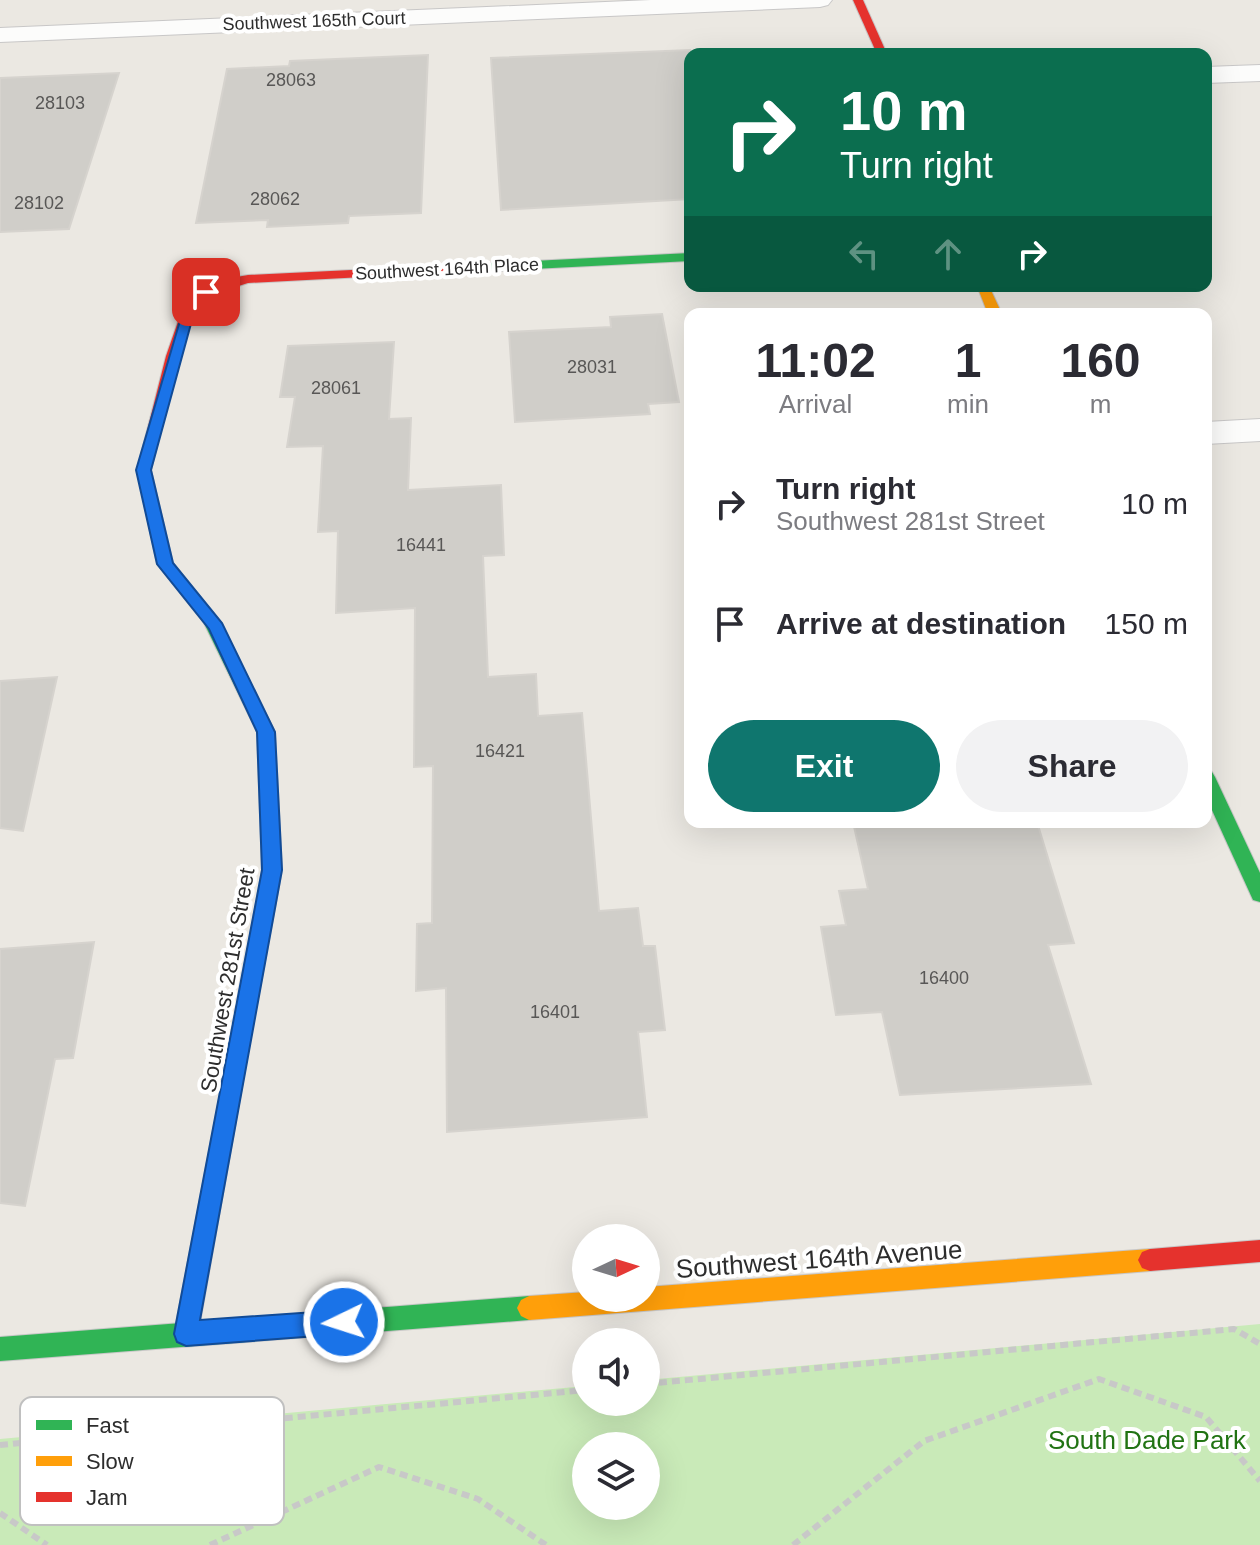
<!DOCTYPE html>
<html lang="en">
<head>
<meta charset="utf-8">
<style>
	:root { --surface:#fff; --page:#f2f2f3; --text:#2b2b33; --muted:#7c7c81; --accent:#0f766e }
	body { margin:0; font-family:Arial,sans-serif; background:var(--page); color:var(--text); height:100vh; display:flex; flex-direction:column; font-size:30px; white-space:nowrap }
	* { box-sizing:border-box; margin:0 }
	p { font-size:26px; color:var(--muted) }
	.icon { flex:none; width:44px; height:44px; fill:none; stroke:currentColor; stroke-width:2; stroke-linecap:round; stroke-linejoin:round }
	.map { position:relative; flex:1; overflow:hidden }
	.panel { position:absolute; left:684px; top:308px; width:528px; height:520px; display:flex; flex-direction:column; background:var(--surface); border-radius:16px; box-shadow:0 8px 32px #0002 }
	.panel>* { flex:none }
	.guide { position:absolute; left:684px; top:48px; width:528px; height:244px; border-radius:16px; box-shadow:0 8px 32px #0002; background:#0b6e4f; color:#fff; overflow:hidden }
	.needle { width:52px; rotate:86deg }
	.fabs { position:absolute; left:572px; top:1224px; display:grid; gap:16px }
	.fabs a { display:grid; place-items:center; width:88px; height:88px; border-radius:50%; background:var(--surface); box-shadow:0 8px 32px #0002; font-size:40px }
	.pin { position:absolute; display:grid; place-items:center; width:68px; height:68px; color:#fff; margin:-34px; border-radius:16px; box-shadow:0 4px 12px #0006 }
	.me { position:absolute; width:88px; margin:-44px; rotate:266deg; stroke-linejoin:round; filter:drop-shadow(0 0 6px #0008) }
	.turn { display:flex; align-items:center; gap:28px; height:168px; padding:0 24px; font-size:36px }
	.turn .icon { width:104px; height:104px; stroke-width:2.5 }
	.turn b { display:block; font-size:56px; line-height:68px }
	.lanes { display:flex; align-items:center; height:76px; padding:0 24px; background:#0003; justify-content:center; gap:40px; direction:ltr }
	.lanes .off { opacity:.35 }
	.eta { display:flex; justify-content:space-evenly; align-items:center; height:136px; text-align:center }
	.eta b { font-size:48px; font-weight:800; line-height:56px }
	.button { display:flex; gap:16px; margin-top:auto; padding:16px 24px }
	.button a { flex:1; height:92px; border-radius:48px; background:var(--accent); color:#fff; font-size:32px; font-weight:800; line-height:92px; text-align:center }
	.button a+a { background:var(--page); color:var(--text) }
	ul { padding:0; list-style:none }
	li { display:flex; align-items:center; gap:24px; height:120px; padding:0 24px }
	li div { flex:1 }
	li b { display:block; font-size:30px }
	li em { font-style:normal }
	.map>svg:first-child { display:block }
	.green { fill:#c9eab8; fill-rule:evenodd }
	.building { fill:#d0cec9; stroke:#d6d3ce; stroke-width:2 }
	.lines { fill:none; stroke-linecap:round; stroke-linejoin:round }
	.street-casing { stroke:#c8c7c7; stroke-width:2 }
	.fast-casing { stroke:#c8c7c7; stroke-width:2 }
	.slow-casing { stroke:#c8c7c7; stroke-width:2 }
	.jam-casing { stroke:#c8c7c7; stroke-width:2 }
	.path { stroke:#c8c8c8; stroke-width:6; stroke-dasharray:8 5; stroke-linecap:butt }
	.street { fill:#fcfcfb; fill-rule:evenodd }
	.fast { fill:#30b455; fill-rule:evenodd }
	.slow { fill:#ff9f0a; fill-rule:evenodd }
	.jam { fill:#e5322d; fill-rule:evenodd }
	.route { fill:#1a73e8; stroke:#114b97; stroke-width:2 }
	.labels { text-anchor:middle; stroke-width:8; stroke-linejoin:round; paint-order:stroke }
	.far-street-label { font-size:18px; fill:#2d2d2d; stroke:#fff }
	.number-label { font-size:18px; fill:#585756 }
	.street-label { font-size:22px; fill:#2d2d2d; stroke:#fff }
	.near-street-label { font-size:26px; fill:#2d2d2d; stroke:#fff }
	.near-park-label { font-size:26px; fill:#217313; stroke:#fff }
	.key { fill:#fff; stroke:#c0c0c0; stroke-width:2 }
	.key-label { font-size:22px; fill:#2d2d2d }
</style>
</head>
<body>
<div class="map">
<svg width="1260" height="1545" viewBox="0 0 1260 1545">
	<rect width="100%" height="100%" fill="#ebe8e2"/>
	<path class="green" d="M1260,1324V1545H0V1439L586,1386V1402H646V1380ZM586,1446H646V1506H586Z"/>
	<g class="building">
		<path d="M690,50V199L501,210L491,58Z"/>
		<path d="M428,55L421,213L349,216L348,223L267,227L268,220L196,223L227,69L289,66L290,61Z"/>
		<path d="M119,73L69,229L0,232V78Z"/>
		<path d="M662,314L679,402L648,404L650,414L515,422L509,332L611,327L610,317Z"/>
		<path d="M394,342L389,419L411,418L408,490L501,485L504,555L483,556L488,677L536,674L538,716L582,713L599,911L638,908L643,946H655L665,1030L638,1032L647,1117L447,1132L446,988L416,991L417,924L432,923L433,766L414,767L415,608L336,613L338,531L318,532L323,446L287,447L295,397H280L288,346Z"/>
		<path d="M57,677L23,831L0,828V681Z"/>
		<path d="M853,822H1037L1074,943L1048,945L1091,1084L900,1095L882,1012L836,1015L821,927L846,925L839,891L868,889Z"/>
		<path d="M94,942L73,1058L55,1059L25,1206L0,1203V949Z"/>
	</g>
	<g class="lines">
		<defs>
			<g id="street">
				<path d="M651,0H832L828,5L820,7L0,42V28Z"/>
				<path d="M1260,65V81L1206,83V67Z"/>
				<path d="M1260,419V441L1206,444V422Z"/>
			</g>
			<g id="fast">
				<path d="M690,253V261L474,272L468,268L474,264Z"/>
				<path d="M210,613L218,619L275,732L282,870L252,1031L249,1037L242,1040L235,1037L232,1031L262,870L257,732L202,619Z"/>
				<path d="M1206,770L1212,772L1215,777L1260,873V902L1253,900L1206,797Z"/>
				<path d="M529,1296L537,1300L541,1308L537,1316L529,1320L0,1361V1337Z"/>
			</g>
			<g id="slow">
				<path d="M977,286H989L1002,314H988Z"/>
				<path d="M1150,1249L1158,1252L1162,1260L1158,1268L1150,1271L529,1320L521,1316L517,1308L521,1300L529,1296L586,1292V1298H646V1287Z"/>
			</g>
			<g id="jam">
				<path d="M853,0H863L887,54H877Z"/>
				<path d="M474,264L478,265V271L248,283L211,295L196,308L180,356L151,470L173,563L218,619L216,623H204L157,564L137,470L166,356L183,307L201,289L225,279L248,275Z"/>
				<path d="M242,1022L249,1025L252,1031L198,1334L194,1342L186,1346L178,1342L174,1334L232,1031L235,1025Z"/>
				<path d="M1260,1240V1262L1150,1271L1142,1268L1138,1260L1142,1252L1150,1249Z"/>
			</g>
		</defs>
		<use href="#street" class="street-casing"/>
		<use href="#fast" class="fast-casing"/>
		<use href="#slow" class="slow-casing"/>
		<use href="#jam" class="jam-casing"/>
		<g class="path">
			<path d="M646,1384L1234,1329L1260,1344"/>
			<path d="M0,1445L586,1390"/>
			<path d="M0,1513L47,1545"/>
			<path d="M210,1545L379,1467L478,1499L546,1545"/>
			<path d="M793,1545L924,1441L1099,1379L1206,1417L1260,1481"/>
		</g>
		<use href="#street" class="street"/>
		<use href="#fast" class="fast"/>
		<use href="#slow" class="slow"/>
		<use href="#jam" class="jam"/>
	</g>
	<path class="route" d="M206,288L213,292L196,309L192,320L151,470L173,563L222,623L275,732L282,870L200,1320L344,1310L352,1313L356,1322L352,1330L344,1334L186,1346L177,1342L174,1334L262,870L257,732L209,629L157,564L136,470L184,307Z"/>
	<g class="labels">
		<g class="far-street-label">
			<text transform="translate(314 21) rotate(-2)" y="6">Southwest 165th Court</text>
			<text transform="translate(447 269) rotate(-3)" y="6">Southwest 164th Place</text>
		</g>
		<g class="number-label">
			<text x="291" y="86">28063</text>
			<text x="60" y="109">28103</text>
			<text x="275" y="205">28062</text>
			<text x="39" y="209">28102</text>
			<text x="592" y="373">28031</text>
			<text x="336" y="394">28061</text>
			<text x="421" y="551">16441</text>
			<text x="500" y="757">16421</text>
			<text x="944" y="984">16400</text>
			<text x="555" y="1018">16401</text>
		</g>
		<g class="street-label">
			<text transform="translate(227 980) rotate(-80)" y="8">Southwest 281st Street</text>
		</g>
		<g class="near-street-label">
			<text transform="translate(819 1259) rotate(-4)" y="9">Southwest 164th Avenue</text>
		</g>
		<g class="near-park-label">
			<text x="1147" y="1449">South Dade Park</text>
		</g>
	</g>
	<rect x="20" y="1397" width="264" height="128" rx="12" class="key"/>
	<rect x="36" y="1420" width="36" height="10" fill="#30b455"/>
	<rect x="36" y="1456" width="36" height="10" fill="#ff9f0a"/>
	<rect x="36" y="1492" width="36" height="10" fill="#e5322d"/>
	<g class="key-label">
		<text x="86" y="1433">Fast</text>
		<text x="86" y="1469">Slow</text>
		<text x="86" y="1505">Jam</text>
	</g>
</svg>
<div class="fabs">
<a><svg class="needle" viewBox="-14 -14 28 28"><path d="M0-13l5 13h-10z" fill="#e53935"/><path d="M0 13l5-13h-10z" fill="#7c7c81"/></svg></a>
<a><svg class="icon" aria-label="sound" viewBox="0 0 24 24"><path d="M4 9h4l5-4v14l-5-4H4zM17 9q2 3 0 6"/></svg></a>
<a><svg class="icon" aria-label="layers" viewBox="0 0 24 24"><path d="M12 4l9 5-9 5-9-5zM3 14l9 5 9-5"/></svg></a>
</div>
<div class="pin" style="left:206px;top:292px;background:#d93025"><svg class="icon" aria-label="arrive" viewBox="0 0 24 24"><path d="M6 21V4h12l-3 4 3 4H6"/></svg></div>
<svg class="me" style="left:344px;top:1322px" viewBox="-20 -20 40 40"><circle r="17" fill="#1a73e8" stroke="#fff" stroke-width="3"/><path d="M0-11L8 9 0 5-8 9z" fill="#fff"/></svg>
<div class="guide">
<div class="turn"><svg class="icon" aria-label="right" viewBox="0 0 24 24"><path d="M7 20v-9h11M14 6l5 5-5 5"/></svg><div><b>10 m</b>Turn right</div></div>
<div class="lanes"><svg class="icon off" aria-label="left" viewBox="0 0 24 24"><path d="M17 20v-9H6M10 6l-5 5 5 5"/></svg><svg class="icon off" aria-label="ahead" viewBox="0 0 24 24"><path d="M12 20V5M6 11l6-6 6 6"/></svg><svg class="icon" aria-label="right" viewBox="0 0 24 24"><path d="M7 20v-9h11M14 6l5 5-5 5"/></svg></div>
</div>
<section class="panel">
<div class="eta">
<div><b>11:02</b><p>Arrival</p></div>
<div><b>1</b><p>min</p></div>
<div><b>160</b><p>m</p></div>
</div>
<ul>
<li><svg class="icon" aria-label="right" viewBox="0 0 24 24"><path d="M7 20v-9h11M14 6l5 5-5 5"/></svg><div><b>Turn right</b><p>Southwest 281st Street</p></div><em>10 m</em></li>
<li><svg class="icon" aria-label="arrive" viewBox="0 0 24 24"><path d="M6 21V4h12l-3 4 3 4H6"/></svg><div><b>Arrive at destination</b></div><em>150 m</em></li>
</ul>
<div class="button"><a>Exit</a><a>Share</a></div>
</section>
</div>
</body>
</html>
